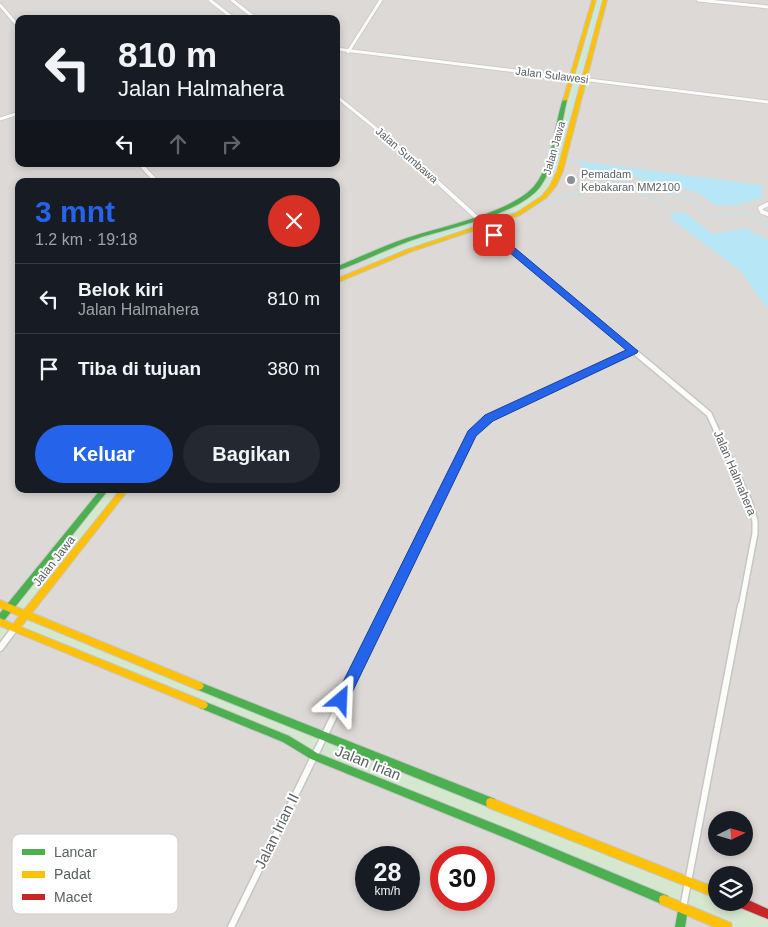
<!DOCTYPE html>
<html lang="id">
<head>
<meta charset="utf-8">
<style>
	:root { --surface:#171b24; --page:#242831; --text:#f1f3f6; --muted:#9ea1a6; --line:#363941; --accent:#2563eb }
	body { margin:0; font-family:Arial,sans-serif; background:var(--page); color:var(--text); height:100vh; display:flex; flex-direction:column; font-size:19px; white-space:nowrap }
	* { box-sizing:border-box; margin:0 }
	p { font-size:16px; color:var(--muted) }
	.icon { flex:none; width:28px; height:28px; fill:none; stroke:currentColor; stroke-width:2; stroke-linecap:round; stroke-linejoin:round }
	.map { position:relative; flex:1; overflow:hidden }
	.sheet { position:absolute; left:15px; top:178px; width:325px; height:315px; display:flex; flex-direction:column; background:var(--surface); border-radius:10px; box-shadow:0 2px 8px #0003 }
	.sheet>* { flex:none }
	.guide { position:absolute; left:15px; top:15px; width:325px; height:152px; border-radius:10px; box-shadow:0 2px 8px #0003; background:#171b24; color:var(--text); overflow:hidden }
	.needle { width:32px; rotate:85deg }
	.tools { position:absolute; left:708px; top:811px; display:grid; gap:10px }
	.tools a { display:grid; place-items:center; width:45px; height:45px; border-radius:50%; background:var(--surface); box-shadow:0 2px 8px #0003; font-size:25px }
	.speed { position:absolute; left:355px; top:846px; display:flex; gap:10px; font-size:25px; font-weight:700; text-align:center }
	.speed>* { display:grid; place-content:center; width:65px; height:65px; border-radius:50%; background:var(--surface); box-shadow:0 2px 8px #0003; line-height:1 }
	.speed small { font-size:12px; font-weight:400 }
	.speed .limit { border:8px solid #d22; background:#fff; color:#111 }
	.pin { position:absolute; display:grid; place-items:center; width:42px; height:42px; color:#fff; margin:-21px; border-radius:10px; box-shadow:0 2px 8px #0006 }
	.me { position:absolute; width:55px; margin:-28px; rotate:26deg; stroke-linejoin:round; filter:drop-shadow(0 0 4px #0008) }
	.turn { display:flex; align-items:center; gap:18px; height:105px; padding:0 20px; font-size:22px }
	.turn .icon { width:65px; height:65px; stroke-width:2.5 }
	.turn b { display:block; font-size:35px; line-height:42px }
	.lanes { display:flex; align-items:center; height:48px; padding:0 20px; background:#0003; justify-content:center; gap:25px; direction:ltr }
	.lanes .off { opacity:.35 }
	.round { display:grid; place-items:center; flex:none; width:52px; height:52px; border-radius:26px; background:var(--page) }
	.overview { display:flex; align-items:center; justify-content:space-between; height:85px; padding:0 20px }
	h1 { font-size:30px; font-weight:700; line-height:38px; color:var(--accent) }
	.button { display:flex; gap:10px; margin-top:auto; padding:10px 20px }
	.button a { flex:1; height:58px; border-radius:30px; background:var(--accent); color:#fff; font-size:20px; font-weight:700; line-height:58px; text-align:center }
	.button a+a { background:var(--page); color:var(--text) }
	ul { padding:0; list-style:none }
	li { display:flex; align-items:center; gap:15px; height:70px; padding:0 20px; border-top:1px solid var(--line) }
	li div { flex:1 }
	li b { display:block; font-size:19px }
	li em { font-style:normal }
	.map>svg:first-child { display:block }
	.industrial { fill:#dcd9d6; fill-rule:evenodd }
	.green { fill:#d6e7cf }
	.water { fill:#b7e7f7 }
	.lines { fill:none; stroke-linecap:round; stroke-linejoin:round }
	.stream { stroke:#b7e7f7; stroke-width:1 }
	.street-far3-casing { stroke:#c6c6c6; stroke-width:4.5 }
	.street-far2-casing { stroke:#c6c6c6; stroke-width:5.5 }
	.street-far1-casing { stroke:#c6c6c6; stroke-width:8 }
	.street-casing { stroke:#c6c6c6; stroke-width:9 }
	.fast-casing { stroke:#c6c6c6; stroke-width:2 }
	.slow-casing { stroke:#c6c6c6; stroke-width:2 }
	.jam-casing { stroke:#c6c6c6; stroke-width:2 }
	.street-far3 { stroke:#fcfcfb; stroke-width:3 }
	.street-far2 { stroke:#fcfcfb; stroke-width:4 }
	.street-far1 { stroke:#fcfcfb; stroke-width:5 }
	.street { stroke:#fcfcfb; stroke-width:6 }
	.fast { fill:#4caf50; fill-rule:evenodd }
	.slow { fill:#ffc107; fill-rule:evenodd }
	.jam { fill:#c62828; fill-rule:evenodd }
	.route { fill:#2563eb; stroke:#184099 }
	.poi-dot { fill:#8d9090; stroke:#fff; stroke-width:2 }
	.labels { text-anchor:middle; stroke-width:4; stroke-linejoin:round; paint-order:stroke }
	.far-street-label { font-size:11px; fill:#5a6063; stroke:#fff }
	.far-poi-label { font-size:11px; fill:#5a6063; stroke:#fff; text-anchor:start }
	.street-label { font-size:12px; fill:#5a6063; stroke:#fff }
	.near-street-label { font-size:15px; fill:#5a6063; stroke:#fff }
	.key { fill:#fff; stroke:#cecfd0; stroke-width:1 }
	.key-label { font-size:14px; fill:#5a6063 }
</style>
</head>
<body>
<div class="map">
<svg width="768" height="927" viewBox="0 0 768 927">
	<rect width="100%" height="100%" fill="#ebe8e5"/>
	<path class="industrial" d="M0,0H768V927H0ZM19,19H336V164H19ZM19,181H336V489H19ZM716,820H744V848H716ZM366,858H409V900H366ZM441,858H484V900H441ZM716,875H744V902H716Z"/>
	<g class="green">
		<path d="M594,0H605L585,79L572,78Z"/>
		<path d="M571,80L584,82L552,190L518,214L408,251L377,264L368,256L425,234L513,205L539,185Z"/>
		<path d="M105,489H125L26,615L716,893V902L740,903L768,914V927H727L285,739L15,628L0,648V622L15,628L26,615L9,608L0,619V604L9,607Z"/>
	</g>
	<g class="water">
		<path d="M575,161L762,185V198L736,205L717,206L699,194L682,188L649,182L616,170L608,171L604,176H596Z"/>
		<path d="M677,213H686L712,234L746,228L768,240V308L761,301L742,272L670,218Z"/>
	</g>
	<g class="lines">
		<g class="stream">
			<path d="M560,157L558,155L600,0"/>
			<path d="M567,159L575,161"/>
			<path d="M611,184L652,196L675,214"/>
			<path d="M736,205L746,212"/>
			<path d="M534,207L580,192L591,191L620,180L647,189L683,197L698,204L701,211L711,216L746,213L768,226"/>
			<path d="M375,259L416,242L521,210"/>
		</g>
		<defs>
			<g id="street-far3">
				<path d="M210,0L234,19"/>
				<path d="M232,0L256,19"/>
				<path d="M698,0L768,7"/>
				<path d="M0,5L19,27"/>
				<path d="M336,49L768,102"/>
				<path d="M348,52L381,0"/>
				<path d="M336,96L410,156"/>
				<path d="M0,119L19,113"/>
			</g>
			<g id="street-far2">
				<path d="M408,155L476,217"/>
				<path d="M140,164L156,181"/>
				<path d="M768,204L760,208L762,212L768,214"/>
				<path d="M483,226L637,354"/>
				<path d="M626,354L633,351"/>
			</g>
			<g id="street-far1">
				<path d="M636,353L709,414L749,501L755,521V533L741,607"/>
				<path d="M387,607L472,433L489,418L628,353"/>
			</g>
			<g id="street">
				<path d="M0,648L15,628"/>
				<path d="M683,908L741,605"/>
				<path d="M231,927L388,605"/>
			</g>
			<g id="fast">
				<path d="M563,99L567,100C561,126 556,166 540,187C518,216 442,229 407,242C383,251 360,263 336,271V267C360,257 383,246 407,238C440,227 514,212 535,185C553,163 554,125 563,99Z"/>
				<path d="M101,489H109L3,622L0,623V613Z"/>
				<path d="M199,682L495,799L496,803L495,807L491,808L196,689L194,686L196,683Z"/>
				<path d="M203,701L289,736L317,753L510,830L668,896L669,900L668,904L664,905L508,839L311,759L283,742L200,708L198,705L200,702Z"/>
				<path d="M683,904L687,905L688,909L685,927H675L679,905Z"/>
			</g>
			<g id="slow">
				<path d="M592,0H596L567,100L563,101V100Z"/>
				<path d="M603,0H607L563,171L556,186L546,198L520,215L410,252L336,283V279L406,250L516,213L542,196L550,186L557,171Z"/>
				<path d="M121,489H129L32,613L202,683L204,686L202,689L199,690L196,689L27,619L21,627L206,702L208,705L206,708L203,709L0,626V618L13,624L19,616L0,608V600L24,610Z"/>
				<path d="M491,798L716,888V898L487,807L486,803L487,799Z"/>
				<path d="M664,895L731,923L732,927H714L660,904L659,900L660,896Z"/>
			</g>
			<path id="jam" d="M744,898L768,909V919L736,906L735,902H744Z"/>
		</defs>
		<use href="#street-far3" class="street-far3-casing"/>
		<use href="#street-far2" class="street-far2-casing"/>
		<use href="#street-far1" class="street-far1-casing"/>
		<use href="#street" class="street-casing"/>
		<use href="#fast" class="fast-casing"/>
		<use href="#slow" class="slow-casing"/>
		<use href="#jam" class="jam-casing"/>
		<use href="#street-far3" class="street-far3"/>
		<use href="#street-far2" class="street-far2"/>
		<use href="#street-far1" class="street-far1"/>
		<use href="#street" class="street"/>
		<use href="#fast" class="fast"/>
		<use href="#slow" class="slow"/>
		<use href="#jam" class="jam"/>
	</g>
	<path class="route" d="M491,233H497L638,351L637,353L493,421L476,436L346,705L341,707L336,705L334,700L336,696L468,431L485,415L626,350L491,237Z"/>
	<circle class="poi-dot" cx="571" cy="180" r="5"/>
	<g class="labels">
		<g class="far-street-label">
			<text transform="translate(552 75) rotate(7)" y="4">Jalan Sulawesi</text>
			<text transform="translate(554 148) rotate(-74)" y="4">Jalan Jawa</text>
			<text transform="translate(407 155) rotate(41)" y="4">Jalan Sumbawa</text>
		</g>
		<g class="far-poi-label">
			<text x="581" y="178">Pemadam<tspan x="581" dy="13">Kebakaran MM2100</tspan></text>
		</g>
		<g class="street-label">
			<text transform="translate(735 473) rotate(67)" y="4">Jalan Halmahera</text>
			<text transform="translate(54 561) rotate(-52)" y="4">Jalan Jawa</text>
		</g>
		<g class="near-street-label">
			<text transform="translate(368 763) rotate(22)" y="5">Jalan Irian</text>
			<text transform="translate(277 831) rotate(-64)" y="5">Jalan Irian II</text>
		</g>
	</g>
	<rect x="12" y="834" width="166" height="80" rx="8" class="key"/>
	<rect x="22" y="849" width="23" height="6" fill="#4caf50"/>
	<rect x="22" y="871" width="23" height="7" fill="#ffc107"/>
	<rect x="22" y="894" width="23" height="6" fill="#c62828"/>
	<g class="key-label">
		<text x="54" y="857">Lancar</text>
		<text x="54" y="879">Padat</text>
		<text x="54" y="902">Macet</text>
	</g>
</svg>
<div class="tools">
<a><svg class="needle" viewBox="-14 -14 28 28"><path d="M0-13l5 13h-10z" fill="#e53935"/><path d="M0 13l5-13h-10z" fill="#9ea1a6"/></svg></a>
<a><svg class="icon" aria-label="layers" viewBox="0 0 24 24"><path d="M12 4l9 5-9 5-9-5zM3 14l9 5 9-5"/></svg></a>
</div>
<div class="speed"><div>28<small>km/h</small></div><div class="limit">30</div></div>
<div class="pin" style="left:494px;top:235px;background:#d93025"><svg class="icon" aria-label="arrive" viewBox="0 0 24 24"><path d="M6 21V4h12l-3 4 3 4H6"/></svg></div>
<svg class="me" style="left:341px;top:700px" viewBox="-20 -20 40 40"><path d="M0-17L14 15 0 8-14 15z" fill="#2563eb" stroke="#fff" stroke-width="4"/></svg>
<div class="guide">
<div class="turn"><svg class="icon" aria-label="left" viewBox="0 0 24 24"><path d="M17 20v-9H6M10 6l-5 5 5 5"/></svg><div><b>810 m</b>Jalan Halmahera</div></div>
<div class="lanes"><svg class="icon" aria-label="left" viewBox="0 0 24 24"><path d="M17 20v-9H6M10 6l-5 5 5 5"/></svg><svg class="icon off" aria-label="ahead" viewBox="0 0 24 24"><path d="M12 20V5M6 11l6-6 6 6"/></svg><svg class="icon off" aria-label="right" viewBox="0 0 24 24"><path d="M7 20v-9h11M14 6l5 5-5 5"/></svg></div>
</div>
<section class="sheet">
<div class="overview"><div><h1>3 mnt</h1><p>1.2 km · 19:18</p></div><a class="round" style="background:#d93025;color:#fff"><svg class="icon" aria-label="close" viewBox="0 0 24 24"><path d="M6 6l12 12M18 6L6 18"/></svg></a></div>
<ul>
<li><svg class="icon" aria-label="left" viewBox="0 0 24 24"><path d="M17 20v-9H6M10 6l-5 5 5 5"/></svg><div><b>Belok kiri</b><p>Jalan Halmahera</p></div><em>810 m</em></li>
<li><svg class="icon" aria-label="arrive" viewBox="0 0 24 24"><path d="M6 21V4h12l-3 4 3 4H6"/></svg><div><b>Tiba di tujuan</b></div><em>380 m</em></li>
</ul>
<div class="button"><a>Keluar</a><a>Bagikan</a></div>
</section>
</div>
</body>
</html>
